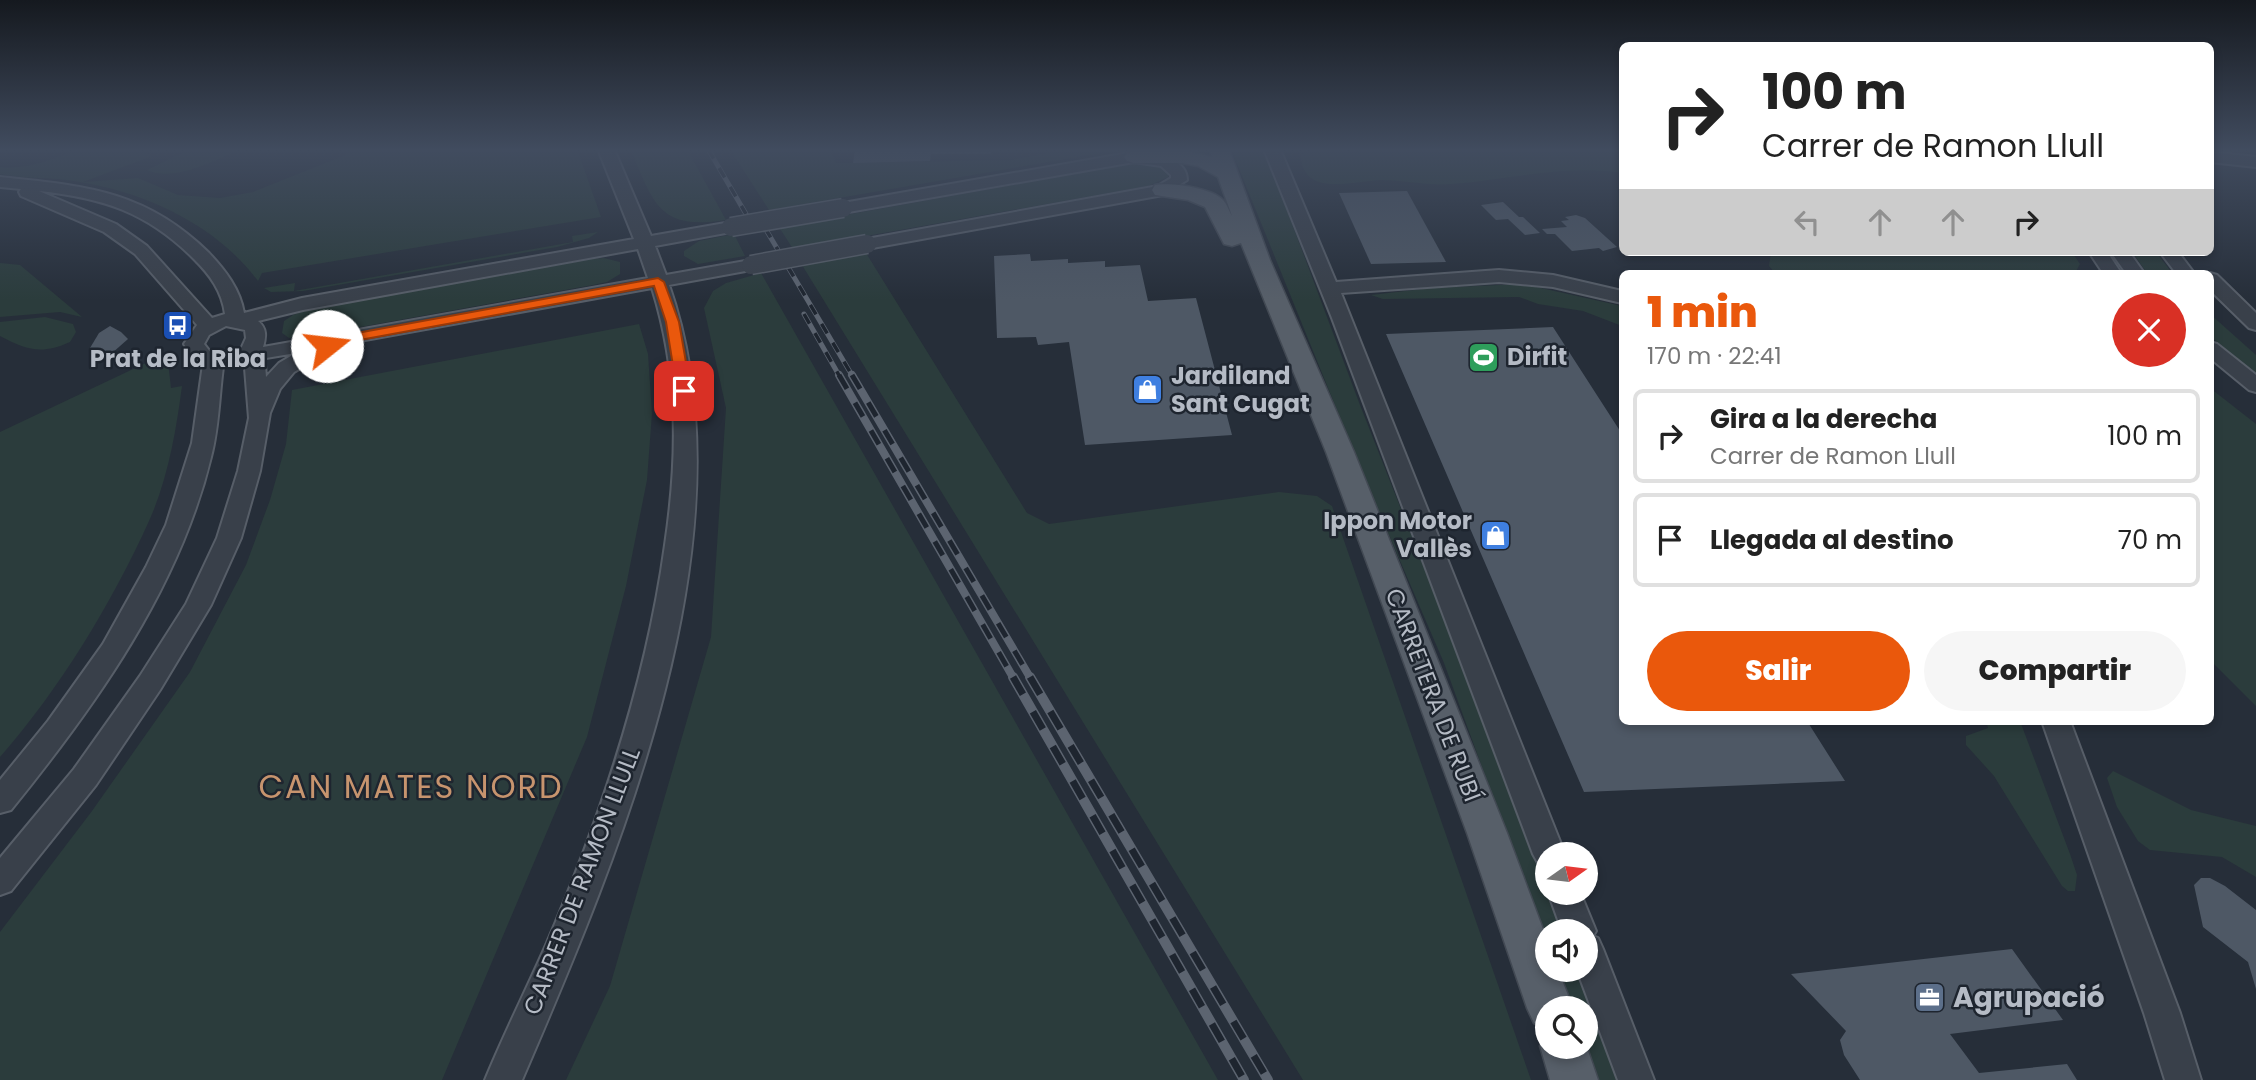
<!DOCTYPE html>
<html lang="es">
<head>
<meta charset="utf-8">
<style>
	:root { --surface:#fff; --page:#f6f6f6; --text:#222; --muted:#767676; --line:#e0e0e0; --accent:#ea580c }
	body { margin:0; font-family:Poppins,sans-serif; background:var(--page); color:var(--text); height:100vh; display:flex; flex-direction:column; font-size:26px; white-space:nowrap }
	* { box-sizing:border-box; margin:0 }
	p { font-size:23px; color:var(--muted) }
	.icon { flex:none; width:38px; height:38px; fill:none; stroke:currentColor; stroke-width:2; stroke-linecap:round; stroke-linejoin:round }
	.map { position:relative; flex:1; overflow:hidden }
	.sheet { position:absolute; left:1619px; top:270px; width:595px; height:455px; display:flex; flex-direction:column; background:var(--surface); border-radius:10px; box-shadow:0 4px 10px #0003 }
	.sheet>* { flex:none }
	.banner { position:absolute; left:1619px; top:42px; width:595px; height:214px; border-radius:10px; box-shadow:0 4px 10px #0003; background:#fff; color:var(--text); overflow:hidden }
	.needle { width:46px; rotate:76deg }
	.buttons { position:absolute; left:1535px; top:842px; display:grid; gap:14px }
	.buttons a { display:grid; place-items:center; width:63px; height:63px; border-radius:50%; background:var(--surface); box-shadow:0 4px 10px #0003; font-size:35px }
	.pin { position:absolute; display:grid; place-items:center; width:60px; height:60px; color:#fff; margin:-30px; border-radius:14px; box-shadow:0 4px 10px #0006 }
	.me { position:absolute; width:77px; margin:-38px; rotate:74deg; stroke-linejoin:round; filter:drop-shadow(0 0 5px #0008) }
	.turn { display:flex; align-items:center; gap:24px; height:147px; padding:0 28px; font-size:32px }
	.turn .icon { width:91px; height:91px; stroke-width:2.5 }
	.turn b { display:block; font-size:49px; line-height:60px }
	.lanes { display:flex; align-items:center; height:66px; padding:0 28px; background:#0003; justify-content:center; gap:35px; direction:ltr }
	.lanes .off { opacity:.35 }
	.round { display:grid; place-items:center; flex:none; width:74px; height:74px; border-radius:37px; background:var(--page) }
	.overview { display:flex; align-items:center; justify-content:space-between; height:119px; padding:0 28px }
	h1 { font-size:42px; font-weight:800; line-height:52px; color:var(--accent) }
	.primary-button { display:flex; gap:14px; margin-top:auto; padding:14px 28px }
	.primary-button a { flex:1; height:80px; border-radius:42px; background:var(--accent); color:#fff; font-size:28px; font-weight:800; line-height:80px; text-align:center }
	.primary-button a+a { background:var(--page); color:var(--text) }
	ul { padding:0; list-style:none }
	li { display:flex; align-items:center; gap:21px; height:94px; margin:0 14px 10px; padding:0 14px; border:4px solid var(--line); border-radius:10px }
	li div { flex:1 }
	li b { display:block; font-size:26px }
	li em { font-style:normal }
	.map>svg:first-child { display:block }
	.green { fill:#2b3c3c }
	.building { fill:#4e5865 }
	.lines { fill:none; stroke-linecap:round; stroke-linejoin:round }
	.minor-casing { stroke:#575e68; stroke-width:4 }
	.major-casing { stroke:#424953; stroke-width:3 }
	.minor { fill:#39404a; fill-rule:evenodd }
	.major { fill:#575f69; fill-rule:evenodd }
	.rail-far2-casing { stroke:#5c6470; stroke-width:5 }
	.rail-far1-casing { stroke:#5c6470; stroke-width:8 }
	.rail-casing { stroke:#5c6470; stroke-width:10 }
	.rail-far2 { stroke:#1e252f; stroke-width:3.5; stroke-dasharray:11; stroke-linecap:butt }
	.rail-far1 { stroke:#1e252f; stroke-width:5; stroke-dasharray:16; stroke-linecap:butt }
	.rail { stroke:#1e252f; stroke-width:7; stroke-dasharray:20; stroke-linecap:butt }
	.minor-bridge-casing { stroke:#575e68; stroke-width:21; stroke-linecap:butt }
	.minor-bridge { stroke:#39404a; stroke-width:18 }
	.route { fill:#ea580c; stroke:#983908; stroke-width:2 }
	.labels { text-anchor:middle; stroke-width:5; stroke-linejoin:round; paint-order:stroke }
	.poi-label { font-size:24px; font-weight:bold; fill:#b5bbc5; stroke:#1e252f; text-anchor:start }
	.street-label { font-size:24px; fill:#b5bbc5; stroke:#1e252f }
	.near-poi-label { font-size:28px; font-weight:bold; fill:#b5bbc5; stroke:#1e252f; text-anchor:start }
	.near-neighbourhood-label { font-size:32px; letter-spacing:2px; fill:#c7946e; stroke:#1e252f }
</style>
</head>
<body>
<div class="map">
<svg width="2256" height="1080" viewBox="0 0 2256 1080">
	<rect width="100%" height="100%" fill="#262e39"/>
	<g class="green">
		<path d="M79,149H139L152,156L83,182L138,178L178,195L220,198L253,192L343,156L350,149H577L601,217L262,273L258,281C216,225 147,193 80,182C54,177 26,179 0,174V167C29,170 52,159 79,149Z"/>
		<path d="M190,149H242C216,159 175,183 147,170Z"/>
		<path d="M630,149H687L726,220C657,231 654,202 630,149Z"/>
		<path d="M730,149H830L836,163L1011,160L1071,149H1124L769,210Z"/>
		<path d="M1231,149H1264L1360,405L1525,824L1547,884V892L1550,893L1564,931H1547V945L1444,663L1367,484Z"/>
		<path d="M1367,149H1622V173C1564,164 1508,180 1451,184C1428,186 1404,180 1381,180C1362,181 1334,188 1316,181C1306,177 1300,165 1301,155C1315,145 1348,154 1367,149Z"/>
		<path d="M1149,163L1168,170V177L1148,186L793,249L779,227L1130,164Z"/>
		<path d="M598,232L589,238L557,247L303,291L271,292L264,288L295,283L294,291L573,242L572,236Z"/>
		<path d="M734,234L745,256L698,264L684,256V251L699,241Z"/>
		<path d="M1771,252H2072L2080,264L2075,273H1775L1769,266Z"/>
		<path d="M2132,252H2156L2172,273H2147Z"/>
		<path d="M866,253L1027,513L1049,524L1279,492L1317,496L1332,506L1531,1080H1303L802,265Z"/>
		<path d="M591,259L604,258L620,262V274L607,282L593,285L316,335L289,338L282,333L284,321L293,315L316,307Z"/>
		<path d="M0,263L20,265L82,317L60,312L0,317Z"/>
		<path d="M761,273L1218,1080H566L610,986L711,637L726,408L704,308L713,291L726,283Z"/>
		<path d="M1523,284L1622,306V326L1583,311L1538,304L1519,297L1383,299L1371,295L1431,288Z"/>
		<path d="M2210,314L2256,355V374L2210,336Z"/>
		<path d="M45,317L73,324L76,332L70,342C41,355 27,350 0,336V322Z"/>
		<path d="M639,324L648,354L652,413L647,480L626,586L587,737L442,1080H0V932L92,811L190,672L246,565L270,500L286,444L292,390Z"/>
		<path d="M167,353L171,388L182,386C176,431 168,479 149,521C112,603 59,690 0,757V432Z"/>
		<path d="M2210,388L2256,424V706L2210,660Z"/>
		<path d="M1986,721H2020L2070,854L2077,875L2075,891H2068L2062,886L1994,776L1966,745V736L1988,728Z"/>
		<path d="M2113,771L2191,810L2256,826V877L2222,857L2150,850L2138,841L2117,807L2107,778Z"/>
		<path d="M1556,970H1578L1619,1080H1596L1586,1046V1008H1570Z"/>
	</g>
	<g class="building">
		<path d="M855,149H993L991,154H931L930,161L853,163Z"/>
		<path d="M1407,191L1446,262L1371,264L1339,193Z"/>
		<path d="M1503,202L1519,217H1523L1540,233L1525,235L1508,219L1496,220L1481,205Z"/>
		<path d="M1576,215L1585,218L1617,247L1603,251L1599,248L1572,251L1555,234H1547L1542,229L1567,227L1561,221L1569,220L1565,217Z"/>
		<path d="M1030,254L1031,261L1068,259V263L1105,261V267L1140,265L1148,301L1196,298L1232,435L1085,445L1069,342L1038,345L1036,337L997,338L994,256Z"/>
		<path d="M110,326L121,332L128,339L103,361L93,355L90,348L99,333Z"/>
		<path d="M1553,327L1622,434V721H1807L1845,781L1584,792L1386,334Z"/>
		<path d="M2201,878H2210L2225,886L2256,910V989L2248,962L2203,927L2194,885Z"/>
		<path d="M2012,949L2063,1020L1950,1034L1979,1073L2067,1064L2077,1080H1860L1844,1055L1840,1040L1846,1031L1791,974Z"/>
	</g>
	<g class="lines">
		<defs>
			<g id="minor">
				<path d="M598,149H614L651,236L731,222L740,227L731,232L655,246L666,275L751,260L760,265L751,270L669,285C756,533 620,853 522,1080H485C504,1034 526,990 546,945C601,817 646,683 665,545C678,457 679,374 652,288L321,348L324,352L321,356L294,372L280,389L270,413L260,471L241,538L211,605L160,690L96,785L11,891L0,895V858L74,769L140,676L186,604L217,538L238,471L249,418L245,368L238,365L223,367C219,397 219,427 211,457C179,589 96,705 11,810L0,813V780L48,721L103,644L146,567L166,525L192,443L203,364L191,356L184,344L197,325L135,254L104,232L21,196L19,192L21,189L0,187V177C85,186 145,190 209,253C225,270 240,289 244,313L302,298L634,239ZM39,191C103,198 147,212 194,259C210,275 222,291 225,314L212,318L147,246L116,224ZM638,249L648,278L263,347C266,337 267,328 258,321L303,310ZM226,326L245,330L246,338L241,349L227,355L211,353L204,344L209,335ZM296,353L279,363L266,377L265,365L260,359Z"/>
				<path d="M1264,149H1280L1336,282L1499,270L1553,275L1622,291V303L1553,287L1499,282L1341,293L1565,854H1547V867L1538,863L1533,854L1332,318Z"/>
				<path d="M1134,152C1152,155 1187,156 1187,180L1163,195L867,249L858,244L861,240L1158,186L1171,178V175L1161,166L1134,162L843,213L835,208L843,203Z"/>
				<path d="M2210,152L2256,157V167L2210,162Z"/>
				<path d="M2089,252H2107L2121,273H2103Z"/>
				<path d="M2111,252H2129L2144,273H2126Z"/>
				<path d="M2160,252H2178L2194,273H2176Z"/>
				<path d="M2210,273L2217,275L2256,313V330L2249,328L2210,290Z"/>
				<path d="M2210,342L2217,344L2256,375V392L2249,390L2210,358Z"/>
				<path d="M2042,721H2070L2180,1013L2201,1080H2165L2144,1013Z"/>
				<path d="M1548,892H1580L1596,931L1593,936L1598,938L1603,949L1654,1080H1618L1577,970H1586V931H1562Z"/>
			</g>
			<g id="major">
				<path d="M1209,149H1229L1270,260L1354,452L1507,833L1547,940V970H1558L1573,1008H1547V1028L1534,1023L1527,1008L1467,833L1326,452L1241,243L1232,246L1224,244L1205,207L1188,200L1155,195L1152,190L1155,185C1171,182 1212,188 1223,200C1227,204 1229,211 1232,216L1218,177L1198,166L1182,163H1134L1127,161L1124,157L1127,153C1154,146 1185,150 1212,157Z"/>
				<path d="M1547,1030V1046L1586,1045L1598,1080H1550L1540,1046Z"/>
			</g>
		</defs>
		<use href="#minor" class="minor-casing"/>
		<use href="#major" class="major-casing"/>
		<use href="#minor" class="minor"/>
		<use href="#major" class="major"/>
		<defs>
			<g id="rail-far2">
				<path d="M708,149L746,214"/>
				<path d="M765,228L778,250"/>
				<path d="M788,267L853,377"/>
				<path d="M804,314L840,377"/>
			</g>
			<g id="rail-far1">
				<path d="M839,375L1014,679"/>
				<path d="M852,375L1031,679"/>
			</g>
			<g id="rail">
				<path d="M1013,677L1244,1080"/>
				<path d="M1030,677L1268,1080"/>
			</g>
		</defs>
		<use href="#rail-far2" class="rail-far2-casing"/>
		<use href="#rail-far1" class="rail-far1-casing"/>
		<use href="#rail" class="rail-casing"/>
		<use href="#rail-far2" class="rail-far2"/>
		<use href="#rail-far1" class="rail-far1"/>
		<use href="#rail" class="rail"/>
		<defs>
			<g id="minor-bridge">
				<path d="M731,227L843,208"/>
				<path d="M751,265L867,244"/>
			</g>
		</defs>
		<use href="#minor-bridge" class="minor-bridge-casing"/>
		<use href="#minor-bridge" class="minor-bridge"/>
	</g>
	<linearGradient id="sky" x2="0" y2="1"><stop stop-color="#15191f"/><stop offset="0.5" stop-color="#414c5f"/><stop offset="1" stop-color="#414c5f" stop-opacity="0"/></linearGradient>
	<rect width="2256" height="300" fill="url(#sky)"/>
	<path class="route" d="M658,278L664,282L679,322L691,391L684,395L677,391L666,322L654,286L349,342L327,350L320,346L346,335Z"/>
	<defs>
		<symbol id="bus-square" viewBox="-11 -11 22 22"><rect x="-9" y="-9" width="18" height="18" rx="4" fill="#1a4fb4" stroke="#1e252f"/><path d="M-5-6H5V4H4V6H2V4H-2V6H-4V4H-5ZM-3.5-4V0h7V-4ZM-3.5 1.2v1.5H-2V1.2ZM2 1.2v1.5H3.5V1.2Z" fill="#fff"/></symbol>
		<symbol id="stadium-square" viewBox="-11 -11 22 22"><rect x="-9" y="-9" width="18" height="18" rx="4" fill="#2e9e5b" stroke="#1e252f"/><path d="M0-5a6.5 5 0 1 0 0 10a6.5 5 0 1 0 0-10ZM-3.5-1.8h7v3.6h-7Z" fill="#fff"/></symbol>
		<symbol id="shop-square" viewBox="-11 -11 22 22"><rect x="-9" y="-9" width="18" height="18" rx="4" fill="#3f7fe0" stroke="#1e252f"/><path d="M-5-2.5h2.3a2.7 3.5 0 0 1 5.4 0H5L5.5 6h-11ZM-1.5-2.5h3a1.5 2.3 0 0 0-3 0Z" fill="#fff"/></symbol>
		<symbol id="office-square" viewBox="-11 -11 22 22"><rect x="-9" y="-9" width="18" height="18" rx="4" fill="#5c6f8a" stroke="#1e252f"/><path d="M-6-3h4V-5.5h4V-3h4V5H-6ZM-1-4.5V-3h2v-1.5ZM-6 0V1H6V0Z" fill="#fff"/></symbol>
	</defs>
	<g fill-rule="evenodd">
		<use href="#bus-square" x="160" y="308" width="35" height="35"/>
		<use href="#stadium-square" x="1466" y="340" width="35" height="35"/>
		<use href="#shop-square" x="1130" y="372" width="35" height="35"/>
		<use href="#shop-square" x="1478" y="518" width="35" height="35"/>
		<use href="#office-square" x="1912" y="980" width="35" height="35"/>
	</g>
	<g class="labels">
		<g class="poi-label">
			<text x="1507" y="365">Dirfit</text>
			<text x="178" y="367" text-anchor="middle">Prat de la Riba</text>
			<text x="1171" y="384">Jardiland<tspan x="1171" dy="28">Sant Cugat</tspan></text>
			<text x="1472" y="529" text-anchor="end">Ippon Motor<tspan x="1472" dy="28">Vallès</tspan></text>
		</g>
		<g class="street-label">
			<text transform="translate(1433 695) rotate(69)" y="8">CARRETERA DE RUBÍ</text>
			<text transform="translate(582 881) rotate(-69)" y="8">CARRER DE RAMON LLULL</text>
		</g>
		<g class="near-poi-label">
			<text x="1953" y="1007">Agrupació</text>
		</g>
		<g class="near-neighbourhood-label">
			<text x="411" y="798">CAN MATES NORD</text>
		</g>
	</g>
</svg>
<div class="buttons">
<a><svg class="needle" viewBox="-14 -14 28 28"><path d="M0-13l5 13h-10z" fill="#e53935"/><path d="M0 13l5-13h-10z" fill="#767676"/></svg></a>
<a><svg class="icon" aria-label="sound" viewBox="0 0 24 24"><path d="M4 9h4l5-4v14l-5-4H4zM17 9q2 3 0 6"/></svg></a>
<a><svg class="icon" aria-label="search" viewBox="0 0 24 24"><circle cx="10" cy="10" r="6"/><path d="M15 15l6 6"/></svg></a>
</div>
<div class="pin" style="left:684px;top:391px;background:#d93025"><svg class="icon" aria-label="arrive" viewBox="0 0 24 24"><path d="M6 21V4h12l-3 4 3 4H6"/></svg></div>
<svg class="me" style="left:327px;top:346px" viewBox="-20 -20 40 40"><circle r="19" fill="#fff"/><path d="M0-13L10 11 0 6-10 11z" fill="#ea580c"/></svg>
<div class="banner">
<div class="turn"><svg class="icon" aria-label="right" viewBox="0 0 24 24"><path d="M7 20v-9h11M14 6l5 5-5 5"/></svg><div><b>100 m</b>Carrer de Ramon Llull</div></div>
<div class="lanes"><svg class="icon off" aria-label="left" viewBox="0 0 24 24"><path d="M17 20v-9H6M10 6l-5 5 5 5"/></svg><svg class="icon off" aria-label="ahead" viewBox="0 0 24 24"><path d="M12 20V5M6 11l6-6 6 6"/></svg><svg class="icon off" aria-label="ahead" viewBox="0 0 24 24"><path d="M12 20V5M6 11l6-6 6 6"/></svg><svg class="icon" aria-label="right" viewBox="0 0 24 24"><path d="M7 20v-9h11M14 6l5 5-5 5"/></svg></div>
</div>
<section class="sheet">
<div class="overview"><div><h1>1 min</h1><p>170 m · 22:41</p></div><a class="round" style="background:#d93025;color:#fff"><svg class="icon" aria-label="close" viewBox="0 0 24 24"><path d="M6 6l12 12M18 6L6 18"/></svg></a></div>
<ul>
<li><svg class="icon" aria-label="right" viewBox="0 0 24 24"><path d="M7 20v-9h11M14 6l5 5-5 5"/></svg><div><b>Gira a la derecha</b><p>Carrer de Ramon Llull</p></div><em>100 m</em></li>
<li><svg class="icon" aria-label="arrive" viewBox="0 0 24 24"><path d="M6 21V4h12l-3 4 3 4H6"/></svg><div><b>Llegada al destino</b></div><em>70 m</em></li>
</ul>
<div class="primary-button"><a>Salir</a><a>Compartir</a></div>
</section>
</div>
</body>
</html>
